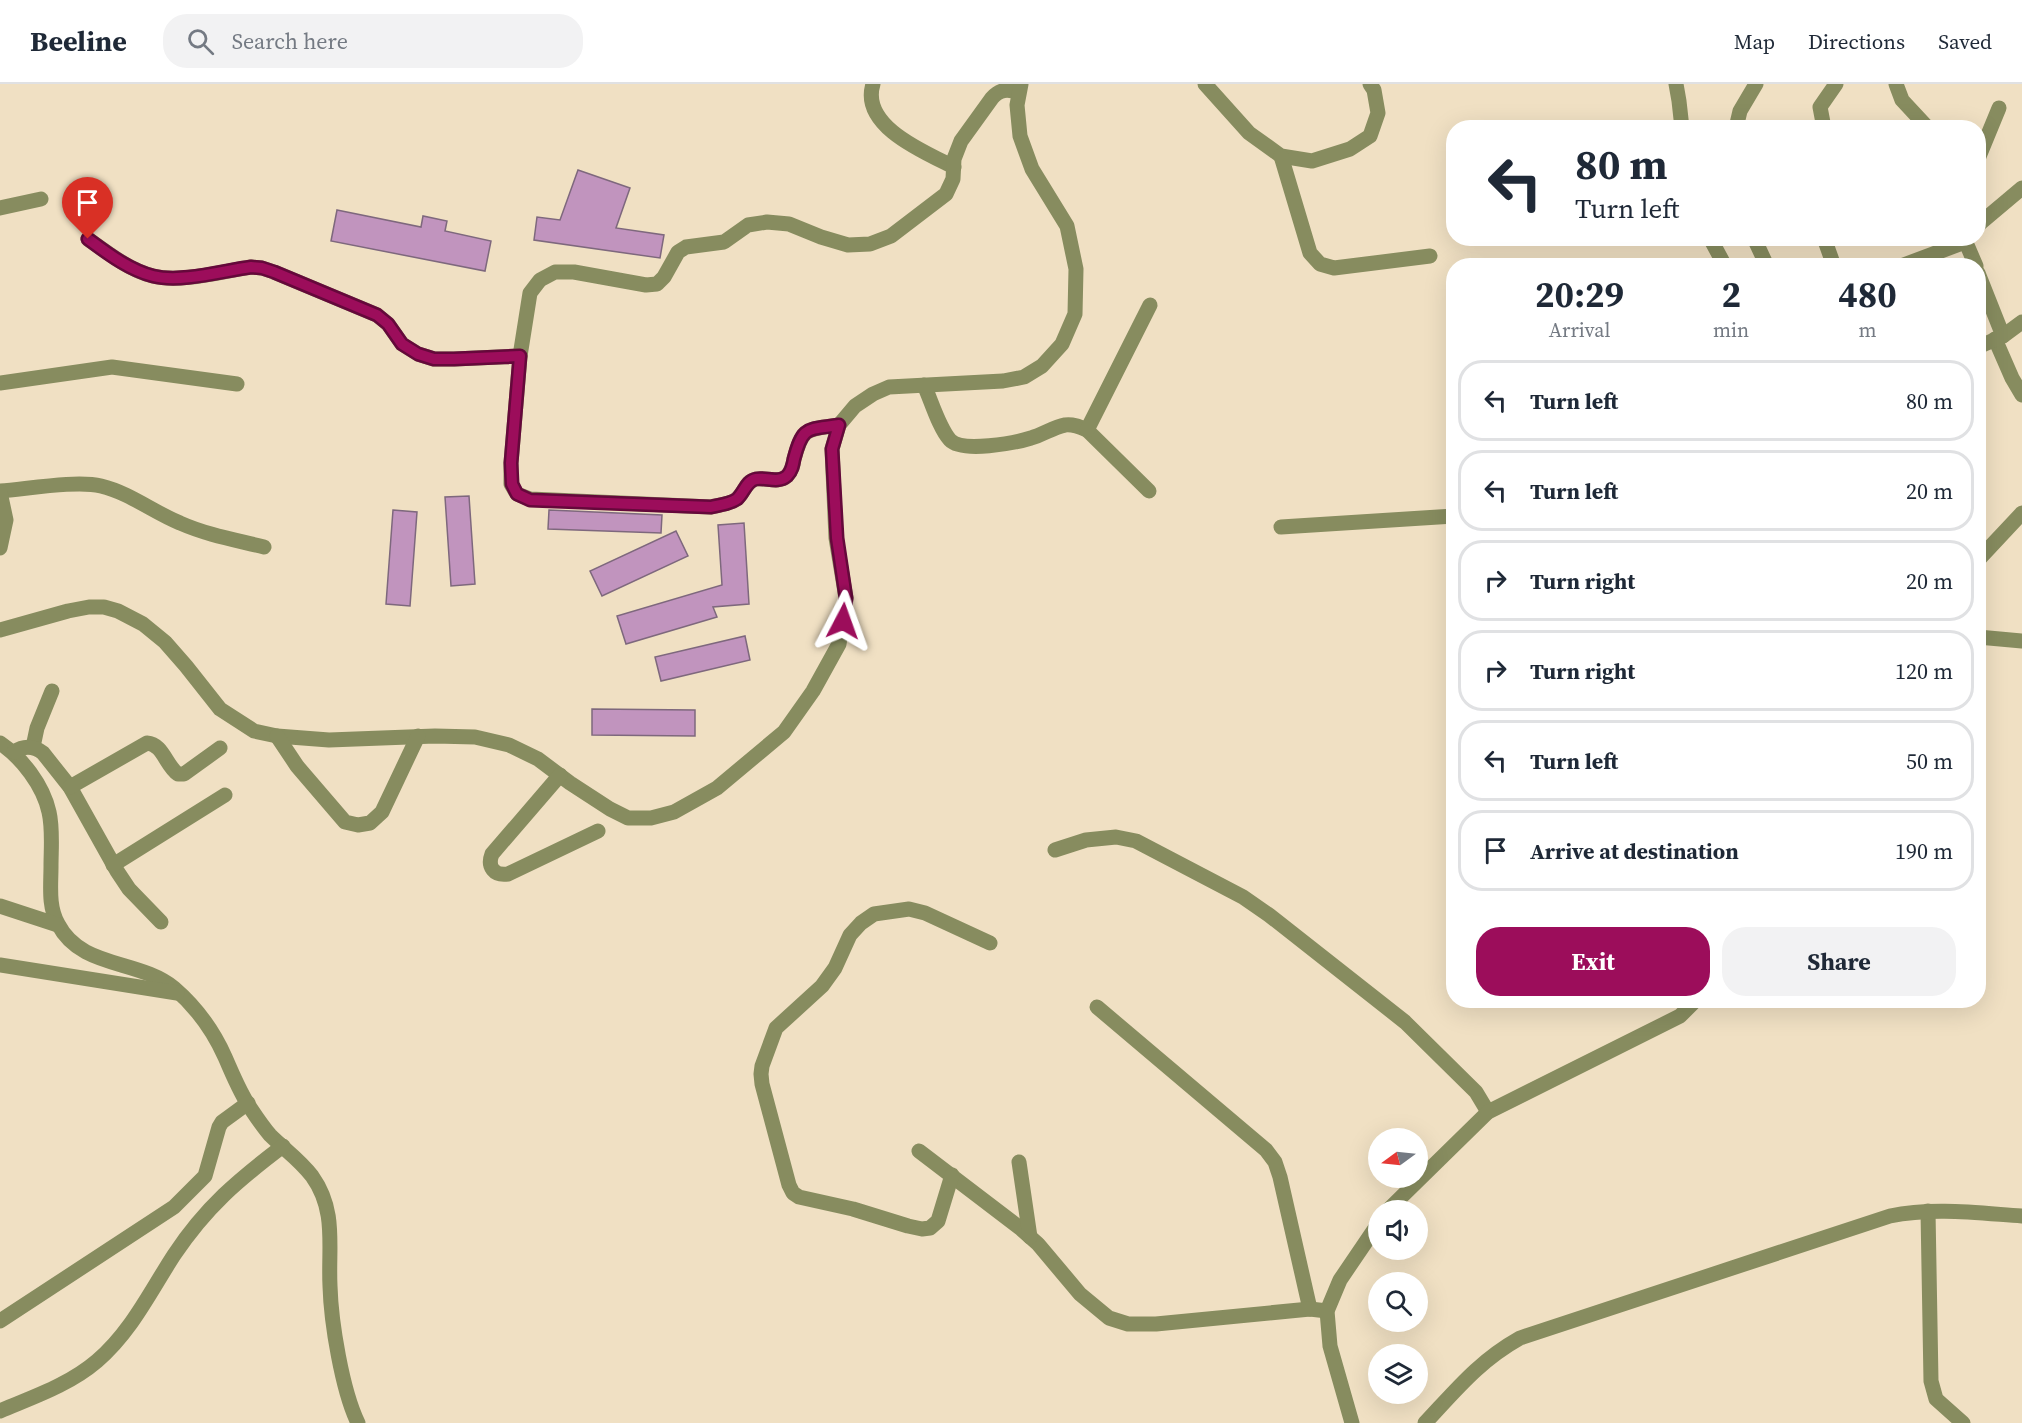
<!DOCTYPE html>
<html lang="en">
<head>
<meta charset="utf-8">
<style>
	:root { --surface:#fff; --page:#f2f2f3; --text:#1f2937; --muted:#747a83; --line:#e0e1e3; --accent:#9c0d5b }
	body { margin:0; font-family:"Source Serif 4",serif; background:var(--page); color:var(--text); height:100vh; display:flex; flex-direction:column; font-size:22px; white-space:nowrap }
	* { box-sizing:border-box; margin:0 }
	p { font-size:20px; color:var(--muted) }
	.icon { flex:none; width:33px; height:33px; fill:none; stroke:currentColor; stroke-width:2; stroke-linecap:round; stroke-linejoin:round }
	.map { position:relative; flex:1; overflow:hidden }
	.sheet { position:absolute; left:1446px; top:174px; width:540px; height:750px; display:flex; flex-direction:column; background:var(--surface); border-radius:24px; box-shadow:0 6px 24px #0002 }
	.sheet>* { flex:none }
	.banner { position:absolute; left:1446px; top:36px; width:540px; height:126px; border-radius:24px; box-shadow:0 6px 24px #0002; background:#fff; color:var(--text); overflow:hidden }
	.needle { width:39px; rotate:255deg }
	.controls { position:absolute; left:1368px; top:1044px; display:grid; gap:12px }
	.controls a { display:grid; place-items:center; width:60px; height:60px; border-radius:50%; background:var(--surface); box-shadow:0 6px 24px #0002; font-size:30px }
	.pin { position:absolute; display:grid; place-items:center; width:51px; height:51px; color:#fff; margin:-62px -26px; border-radius:50% 50% 50% 0; rotate:-45deg; box-shadow:0 0 6px #0007 }
	.pin .icon { rotate:45deg }
	.me { position:absolute; width:66px; margin:-33px; rotate:4deg; stroke-linejoin:round; filter:drop-shadow(0 0 4px #0008) }
	.turn { display:flex; align-items:center; gap:21px; height:126px; padding:0 30px; font-size:27px }
	.turn .icon { width:78px; height:78px; stroke-width:2.5 }
	.turn b { display:block; font-size:42px; line-height:51px }
	.eta { display:flex; justify-content:space-evenly; align-items:center; height:102px; text-align:center }
	.eta b { font-size:36px; font-weight:700; line-height:42px }
	.cta { display:flex; gap:12px; margin-top:auto; padding:12px 30px }
	.cta a { flex:1; height:69px; border-radius:24px; background:var(--accent); color:#fff; font-size:24px; font-weight:700; line-height:69px; text-align:center }
	.cta a+a { background:var(--page); color:var(--text) }
	ul { padding:0; list-style:none }
	li { display:flex; align-items:center; gap:18px; height:81px; margin:0 12px 9px; padding:0 18px; border:3px solid var(--line); border-radius:24px }
	li div { flex:1 }
	li b { display:block; font-size:22px }
	li em { font-style:normal }
	header { display:flex; align-items:center; gap:36px; box-sizing:border-box; height:84px; padding:0 30px; background:var(--surface); border-bottom:2px solid var(--line) }
	header strong { font-size:28px }
	nav { display:flex; gap:33px; margin-inline-start:auto; font-size:21px }
	.search { width:420px; height:54px; background:var(--page); display:flex; align-items:center; gap:15px; box-sizing:border-box; padding:0 21px; border-radius:24px; color:var(--muted); font-size:22px }
	.map>svg:first-child { display:block }
	.building { fill:#c194be; stroke:#7e687d; stroke-width:1.5 }
	.lines { fill:none; stroke-linecap:round; stroke-linejoin:round }
	.minor { stroke:#878c5f; stroke-width:15 }
	.route-casing { stroke:#65083b; stroke-width:15 }
	.route { stroke:#9c0d5b; stroke-width:10 }
</style>
</head>
<body>
<header>
<strong>Beeline</strong>
<div class="search"><svg class="icon" aria-label="search" viewBox="0 0 24 24"><circle cx="10" cy="10" r="6"/><path d="M15 15l6 6"/></svg>Search here</div>
<nav><a>Map</a><a>Directions</a><a>Saved</a></nav>
</header>
<div class="map">
<svg width="2022" height="1339" viewBox="0 0 2022 1339">
	<rect width="100%" height="100%" fill="#f0e0c3"/>
	<g class="building">
		<path d="M578,86L630,104L616,144L664,151L660,174L534,156L537,133L560,136Z"/>
		<path d="M337,126L421,143L423,132L447,137L445,147L491,157L485,187L331,157Z"/>
		<path d="M469,412L475,500L451,502L445,413Z"/>
		<path d="M393,426L417,428L410,522L386,520Z"/>
		<path d="M549,426L662,431L661,449L548,445Z"/>
		<path d="M744,439L749,520L713,523L717,533L626,560L617,532L722,501L718,441Z"/>
		<path d="M676,447L688,472L602,512L590,487Z"/>
		<path d="M745,552L750,576L661,597L655,573Z"/>
		<path d="M592,625L695,626V652L592,651Z"/>
	</g>
	<g class="lines">
		<g class="minor">
			<path d="M873,0C860,42 924,68 954,83"/>
			<path d="M1205,0L1249,49L1281,72L1312,77L1350,65L1370,52L1378,29L1374,6L1370,0"/>
			<path d="M1676,0L1679,17L1682,44"/>
			<path d="M1896,0L1902,16L1928,44"/>
			<path d="M1736,44L1740,27L1756,0"/>
			<path d="M1824,44L1820,23L1836,0"/>
			<path d="M1281,72L1310,169L1320,180L1334,184L1430,172"/>
			<path d="M1978,75L1999,24"/>
			<path d="M0,124L41,115"/>
			<path d="M1978,141L2022,104"/>
			<path d="M1710,154L1725,182"/>
			<path d="M1754,154L1767,182"/>
			<path d="M1824,154L1834,182"/>
			<path d="M1964,154L1976,182"/>
			<path d="M88,155C108,169 129,186 153,192C181,199 223,187 251,183L262,184L274,188L377,231L388,240L402,260L418,270L434,275H454L520,272"/>
			<path d="M1901,182L1965,158"/>
			<path d="M1978,189L2003,252"/>
			<path d="M1995,255L2012,294L2022,311"/>
			<path d="M1978,263L2003,252L2022,238"/>
			<path d="M0,299L112,283L237,300"/>
			<path d="M924,301C931,316 939,344 950,356C962,369 1015,359 1031,354C1042,351 1054,343 1065,341C1074,340 1080,343 1087,346L1149,407"/>
			<path d="M839,341C807,346 803,342 794,375C793,381 792,387 787,392C778,400 766,393 756,395C746,397 744,409 737,415C730,420 719,421 711,423L530,415L517,410L511,400V379L520,272L530,209L540,196L555,188H574L646,201L657,200L664,193L678,168L686,163L724,158L748,141L767,138L789,140L821,153L848,161L870,160L891,152L946,110L953,95L954,75L961,57L992,14C1000,5 1007,5 1018,8"/>
			<path d="M1087,346L1150,221"/>
			<path d="M0,407C27,405 77,396 101,402C130,409 153,428 180,439C207,451 236,456 264,463"/>
			<path d="M0,408L6,436L0,464"/>
			<path d="M1281,443L1454,432"/>
			<path d="M1978,476L2022,429"/>
			<path d="M0,546L68,527L89,523H104L118,527L143,540L165,558L186,582L220,625L254,647L277,652L329,656L435,652L475,653L509,661L538,675L570,699L610,725L628,734H651L674,728L717,704L784,648L813,607L839,560L846,514L836,454L832,365L839,341L855,322L873,310L889,303L1003,297L1024,293L1042,282L1062,260L1075,230L1076,185L1067,142L1032,85L1020,52L1017,21L1021,0"/>
			<path d="M1978,553L2022,557"/>
			<path d="M277,652L297,682L345,738L358,741L370,739L382,728L418,652"/>
			<path d="M0,659C22,674 43,701 49,728C53,745 51,765 51,782C51,802 48,822 58,840C81,885 139,875 174,904C196,923 213,946 225,973C233,991 240,1009 251,1025C257,1034 263,1043 270,1051C284,1065 300,1076 312,1092C337,1127 328,1162 330,1202C331,1238 342,1306 358,1339"/>
			<path d="M33,663L37,644L52,607"/>
			<path d="M14,668C24,661 34,662 43,669L70,703L117,787L129,805L161,838"/>
			<path d="M560,691L492,770C487,783 494,792 508,790L598,747"/>
			<path d="M70,703L147,659C163,660 166,682 178,690H184L220,664"/>
			<path d="M1055,766L1086,756L1116,753L1136,757L1243,813L1269,831L1405,938L1476,1008L1488,1028"/>
			<path d="M113,781L225,711"/>
			<path d="M0,822L58,841"/>
			<path d="M0,881L177,909"/>
			<path d="M1097,923L1266,1066L1275,1078L1280,1093L1310,1225"/>
			<path d="M919,1067L1020,1144L1038,1160L1080,1210L1109,1234L1128,1240H1156L1310,1225L1327,1227"/>
			<path d="M1019,1078L1030,1153"/>
			<path d="M952,1091L938,1137L930,1144L922,1145L908,1142L853,1125L799,1113L793,1109L789,1101L762,1000L761,990L762,982L776,944L822,902L835,884L850,851L861,839L874,830L909,825L925,829L990,859"/>
			<path d="M1388,1126L1488,1028L1680,932L1696,916"/>
			<path d="M1928,1127L1931,1297L1936,1315L1963,1339"/>
			<path d="M0,1237L174,1123L205,1092L219,1043L222,1038L248,1019"/>
			<path d="M0,1327C33,1313 69,1301 97,1277C131,1248 150,1208 174,1171C206,1123 238,1096 283,1062"/>
			<path d="M1352,1339L1330,1262L1327,1227L1340,1196L1378,1140"/>
			<path d="M1425,1339C1456,1306 1479,1277 1520,1254L1890,1132C1933,1123 1978,1129 2022,1132"/>
		</g>
	</g>
	<g class="lines">
		<defs>
			<path id="route" d="M88,155C107,169 129,186 153,192C181,199 222,187 251,183L262,184L274,188L377,231L388,240L402,260L418,270L434,275H454L520,272L511,379L512,400L517,410L530,416L711,423C719,421 730,420 737,415C744,409 746,397 756,395C766,393 778,400 787,392C792,387 793,381 794,375C803,341 807,346 839,341L832,365L837,454L846,514L843,537"/>
		</defs>
		<use href="#route" class="route-casing"/>
		<use href="#route" class="route"/>
	</g>
</svg>
<div class="controls">
<a><svg class="needle" viewBox="-14 -14 28 28"><path d="M0-13l5 13h-10z" fill="#e53935"/><path d="M0 13l5-13h-10z" fill="#747a83"/></svg></a>
<a><svg class="icon" aria-label="sound" viewBox="0 0 24 24"><path d="M4 9h4l5-4v14l-5-4H4zM17 9q2 3 0 6"/></svg></a>
<a><svg class="icon" aria-label="search" viewBox="0 0 24 24"><circle cx="10" cy="10" r="6"/><path d="M15 15l6 6"/></svg></a>
<a><svg class="icon" aria-label="layers" viewBox="0 0 24 24"><path d="M12 4l9 5-9 5-9-5zM3 14l9 5 9-5"/></svg></a>
</div>
<div class="pin" style="left:88px;top:155px;background:#d93025"><svg class="icon" aria-label="arrive" viewBox="0 0 24 24"><path d="M6 21V4h12l-3 4 3 4H6"/></svg></div>
<svg class="me" style="left:843px;top:537px" viewBox="-20 -20 40 40"><path d="M0-17L14 15 0 8-14 15z" fill="#9c0d5b" stroke="#fff" stroke-width="4"/></svg>
<div class="banner">
<div class="turn"><svg class="icon" aria-label="left" viewBox="0 0 24 24"><path d="M17 20v-9H6M10 6l-5 5 5 5"/></svg><div><b>80 m</b>Turn left</div></div>
</div>
<section class="sheet">
<div class="eta">
<div><b>20:29</b><p>Arrival</p></div>
<div><b>2</b><p>min</p></div>
<div><b>480</b><p>m</p></div>
</div>
<ul>
<li><svg class="icon" aria-label="left" viewBox="0 0 24 24"><path d="M17 20v-9H6M10 6l-5 5 5 5"/></svg><div><b>Turn left</b></div><em>80 m</em></li>
<li><svg class="icon" aria-label="left" viewBox="0 0 24 24"><path d="M17 20v-9H6M10 6l-5 5 5 5"/></svg><div><b>Turn left</b></div><em>20 m</em></li>
<li><svg class="icon" aria-label="right" viewBox="0 0 24 24"><path d="M7 20v-9h11M14 6l5 5-5 5"/></svg><div><b>Turn right</b></div><em>20 m</em></li>
<li><svg class="icon" aria-label="right" viewBox="0 0 24 24"><path d="M7 20v-9h11M14 6l5 5-5 5"/></svg><div><b>Turn right</b></div><em>120 m</em></li>
<li><svg class="icon" aria-label="left" viewBox="0 0 24 24"><path d="M17 20v-9H6M10 6l-5 5 5 5"/></svg><div><b>Turn left</b></div><em>50 m</em></li>
<li><svg class="icon" aria-label="arrive" viewBox="0 0 24 24"><path d="M6 21V4h12l-3 4 3 4H6"/></svg><div><b>Arrive at destination</b></div><em>190 m</em></li>
</ul>
<div class="cta"><a>Exit</a><a>Share</a></div>
</section>
</div>
</body>
</html>
